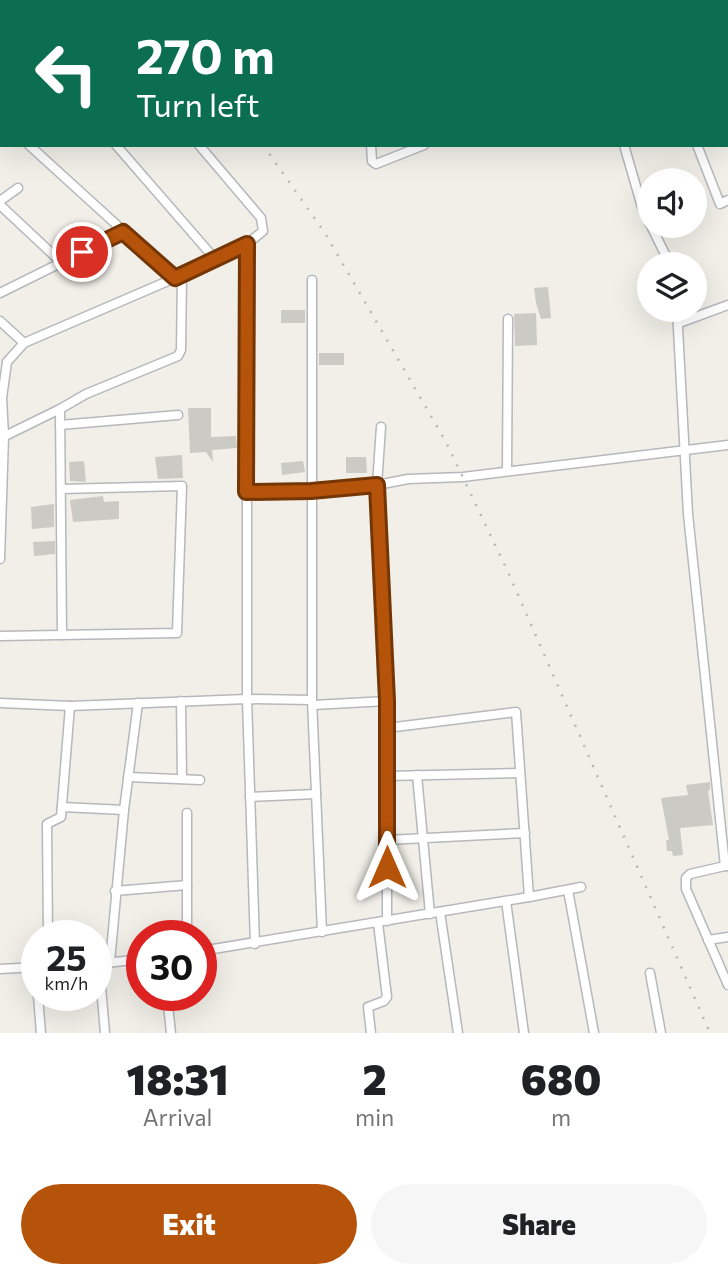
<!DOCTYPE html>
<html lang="en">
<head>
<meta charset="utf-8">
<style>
	:root { --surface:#fff; --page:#f6f6f6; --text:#202124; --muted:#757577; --accent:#b45309 }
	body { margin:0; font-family:Commissioner,sans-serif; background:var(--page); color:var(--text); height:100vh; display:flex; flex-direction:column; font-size:26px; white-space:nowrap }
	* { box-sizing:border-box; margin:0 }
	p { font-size:23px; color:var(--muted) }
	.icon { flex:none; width:38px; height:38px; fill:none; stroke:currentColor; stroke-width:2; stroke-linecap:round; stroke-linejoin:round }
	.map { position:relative; height:1033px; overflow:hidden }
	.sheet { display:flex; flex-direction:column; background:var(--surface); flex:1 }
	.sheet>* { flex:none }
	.banner { position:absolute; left:0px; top:0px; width:728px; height:147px; box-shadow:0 7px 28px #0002; background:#0b6e4f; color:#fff; overflow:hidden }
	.controls { position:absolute; left:637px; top:168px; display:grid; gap:14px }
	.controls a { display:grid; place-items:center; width:70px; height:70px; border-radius:50%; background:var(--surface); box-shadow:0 7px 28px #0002; font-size:35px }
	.speed { position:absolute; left:21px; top:920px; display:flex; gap:14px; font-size:35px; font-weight:700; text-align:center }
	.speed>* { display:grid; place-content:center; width:91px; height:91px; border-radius:50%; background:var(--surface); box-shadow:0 7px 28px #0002; line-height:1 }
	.speed small { font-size:18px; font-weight:400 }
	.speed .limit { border:10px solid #d22; background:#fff; color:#111 }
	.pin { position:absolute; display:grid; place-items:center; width:60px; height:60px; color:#fff; margin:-30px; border:4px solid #fff; border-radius:50%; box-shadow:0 2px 7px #0007 }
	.me { position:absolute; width:77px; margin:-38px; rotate:0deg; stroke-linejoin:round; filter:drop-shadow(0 0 5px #0008) }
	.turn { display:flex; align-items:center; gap:24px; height:147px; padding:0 21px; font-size:32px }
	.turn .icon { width:91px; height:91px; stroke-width:2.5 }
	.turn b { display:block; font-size:49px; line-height:60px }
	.eta { display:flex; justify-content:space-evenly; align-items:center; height:119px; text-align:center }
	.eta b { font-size:42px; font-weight:800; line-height:49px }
	.button { display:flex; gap:14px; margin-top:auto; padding:14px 21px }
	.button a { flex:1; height:80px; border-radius:42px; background:var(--accent); color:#fff; font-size:28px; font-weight:800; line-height:80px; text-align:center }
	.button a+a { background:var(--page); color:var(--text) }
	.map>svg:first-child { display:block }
	.building { fill:#cccac5 }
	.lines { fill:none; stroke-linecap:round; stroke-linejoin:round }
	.minor-casing { stroke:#b5b8bc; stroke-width:11 }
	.minor { stroke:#fff; stroke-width:8 }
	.rail { stroke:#b6b7b8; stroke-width:2.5; stroke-dasharray:2 9; stroke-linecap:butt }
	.route-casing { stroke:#753606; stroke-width:18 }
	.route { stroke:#b45309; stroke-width:12 }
</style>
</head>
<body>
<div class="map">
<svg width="728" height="1033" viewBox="0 0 728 1033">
	<rect width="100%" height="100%" fill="#f1efe8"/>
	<g class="building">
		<path d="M548,287L551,318L541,319L536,303L534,288Z"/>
		<rect x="281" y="310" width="24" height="13"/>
		<path d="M536,313L537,345L515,346L514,314Z"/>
		<rect x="319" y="353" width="25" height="12"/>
		<path d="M188,408H211V437L236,436L237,448L212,450L213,462L206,452L190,453Z"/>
		<path d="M182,455L183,478L158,479L155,457Z"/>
		<path d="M346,457H366L367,473H346Z"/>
		<path d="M84,461L86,482L70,481L69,462Z"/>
		<path d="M303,461L305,472L282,475L281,463Z"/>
		<path d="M103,496L104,502L119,501V519L73,522L70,500Z"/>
		<path d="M54,504V527L32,529L31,507Z"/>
		<path d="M55,541V554L34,556L33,542Z"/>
		<path d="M710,782V790L708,791L713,825L680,828L683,855L673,856L672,851H667L666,840H669L661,798L688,795L686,785Z"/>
	</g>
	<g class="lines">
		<defs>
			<g id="minor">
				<path d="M86,0L88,2"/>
				<path d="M426,0V2"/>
				<path d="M718,0L719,2"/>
				<path d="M11,2L13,0"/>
				<path d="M402,2L411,0"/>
				<path d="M0,9L2,8"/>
				<path d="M726,23L728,28"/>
				<path d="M0,108L2,110"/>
				<path d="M0,131L2,129"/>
				<path d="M29,145L175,278"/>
				<path d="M116,145L215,259"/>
				<path d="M371,145L372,161L376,164L424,145"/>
				<path d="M624,145L642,207L649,223"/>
				<path d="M697,145L720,204L728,200"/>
				<path d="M0,201L18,188"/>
				<path d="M0,205L61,262"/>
				<path d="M651,226L670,264"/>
				<path d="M247,244V699L255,944"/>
				<path d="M312,280V700L322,932"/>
				<path d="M0,293L123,232"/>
				<path d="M677,310L688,514L725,866H728"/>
				<path d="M0,321L24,343"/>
				<path d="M679,323L728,305"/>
				<path d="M60,409L86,394L178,356L181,350L182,275"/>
				<path d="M60,425L178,415"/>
				<path d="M1,438L60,409L62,635"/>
				<path d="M507,471L508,319"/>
				<path d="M246,492L311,491L377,485L408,479L463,477L728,445"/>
				<path d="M0,559L4,436L2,398L7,362L24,343L182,275L247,244L263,231L261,218L199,145"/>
				<path d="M0,636L177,633L182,486L61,489"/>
				<path d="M181,701L182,779"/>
				<path d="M387,701V840"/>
				<path d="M0,703L70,706L247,699L312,700"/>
				<path d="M313,705L387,701L377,485L381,427"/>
				<path d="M417,775L430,914"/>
				<path d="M387,776L520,773"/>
				<path d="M128,777L200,780"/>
				<path d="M250,797L316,794"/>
				<path d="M62,807L124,810L138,703"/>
				<path d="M187,813V936"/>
				<path d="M725,866L690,874L686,878V889L728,985"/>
				<path d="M568,890L594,1033"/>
				<path d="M115,891L187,885"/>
				<path d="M529,897L581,887"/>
				<path d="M506,901L524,1033"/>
				<path d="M440,912L458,1033"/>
				<path d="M387,921V840L525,833"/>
				<path d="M48,936L47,824L61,817L70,706"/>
				<path d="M708,940L728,937"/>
				<path d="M201,951L529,897L516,712L387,728"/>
				<path d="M110,962L124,810"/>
				<path d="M106,963L142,959"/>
				<path d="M99,964L105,1033"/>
				<path d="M0,969L37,967"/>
				<path d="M650,973L661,1033"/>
				<path d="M38,996L41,1033"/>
				<path d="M167,996L171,1033"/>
				<path d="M371,1033L368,1007L384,1001L387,997L378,923"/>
			</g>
		</defs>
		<use href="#minor" class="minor-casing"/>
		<use href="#minor" class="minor"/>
		<g class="rail">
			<path d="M156,0L157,2"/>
			<path d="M263,145L325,233L446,442L508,572L710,1033"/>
		</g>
	</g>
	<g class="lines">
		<defs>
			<path id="route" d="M82,252L123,232L175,278L247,244L246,492L311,491L377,485L387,701V867"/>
		</defs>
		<use href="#route" class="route-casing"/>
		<use href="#route" class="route"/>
	</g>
</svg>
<div class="controls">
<a><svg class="icon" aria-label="sound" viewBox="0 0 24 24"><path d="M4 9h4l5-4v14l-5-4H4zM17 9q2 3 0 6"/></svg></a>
<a><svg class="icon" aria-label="layers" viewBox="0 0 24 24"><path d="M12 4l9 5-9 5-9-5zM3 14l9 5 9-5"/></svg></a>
</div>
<div class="speed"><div>25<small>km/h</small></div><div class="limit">30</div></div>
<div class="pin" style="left:82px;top:252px;background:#d93025"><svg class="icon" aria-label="arrive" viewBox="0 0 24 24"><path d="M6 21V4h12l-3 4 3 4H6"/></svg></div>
<svg class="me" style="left:387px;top:867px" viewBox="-20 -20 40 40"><path d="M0-17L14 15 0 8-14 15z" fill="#b45309" stroke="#fff" stroke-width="4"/></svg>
<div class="banner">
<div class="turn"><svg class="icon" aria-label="left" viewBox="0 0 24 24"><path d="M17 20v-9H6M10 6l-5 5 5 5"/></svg><div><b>270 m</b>Turn left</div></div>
</div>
</div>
<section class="sheet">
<div class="eta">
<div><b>18:31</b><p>Arrival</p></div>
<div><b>2</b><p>min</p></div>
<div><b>680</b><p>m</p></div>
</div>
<div class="button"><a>Exit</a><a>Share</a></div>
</section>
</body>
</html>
